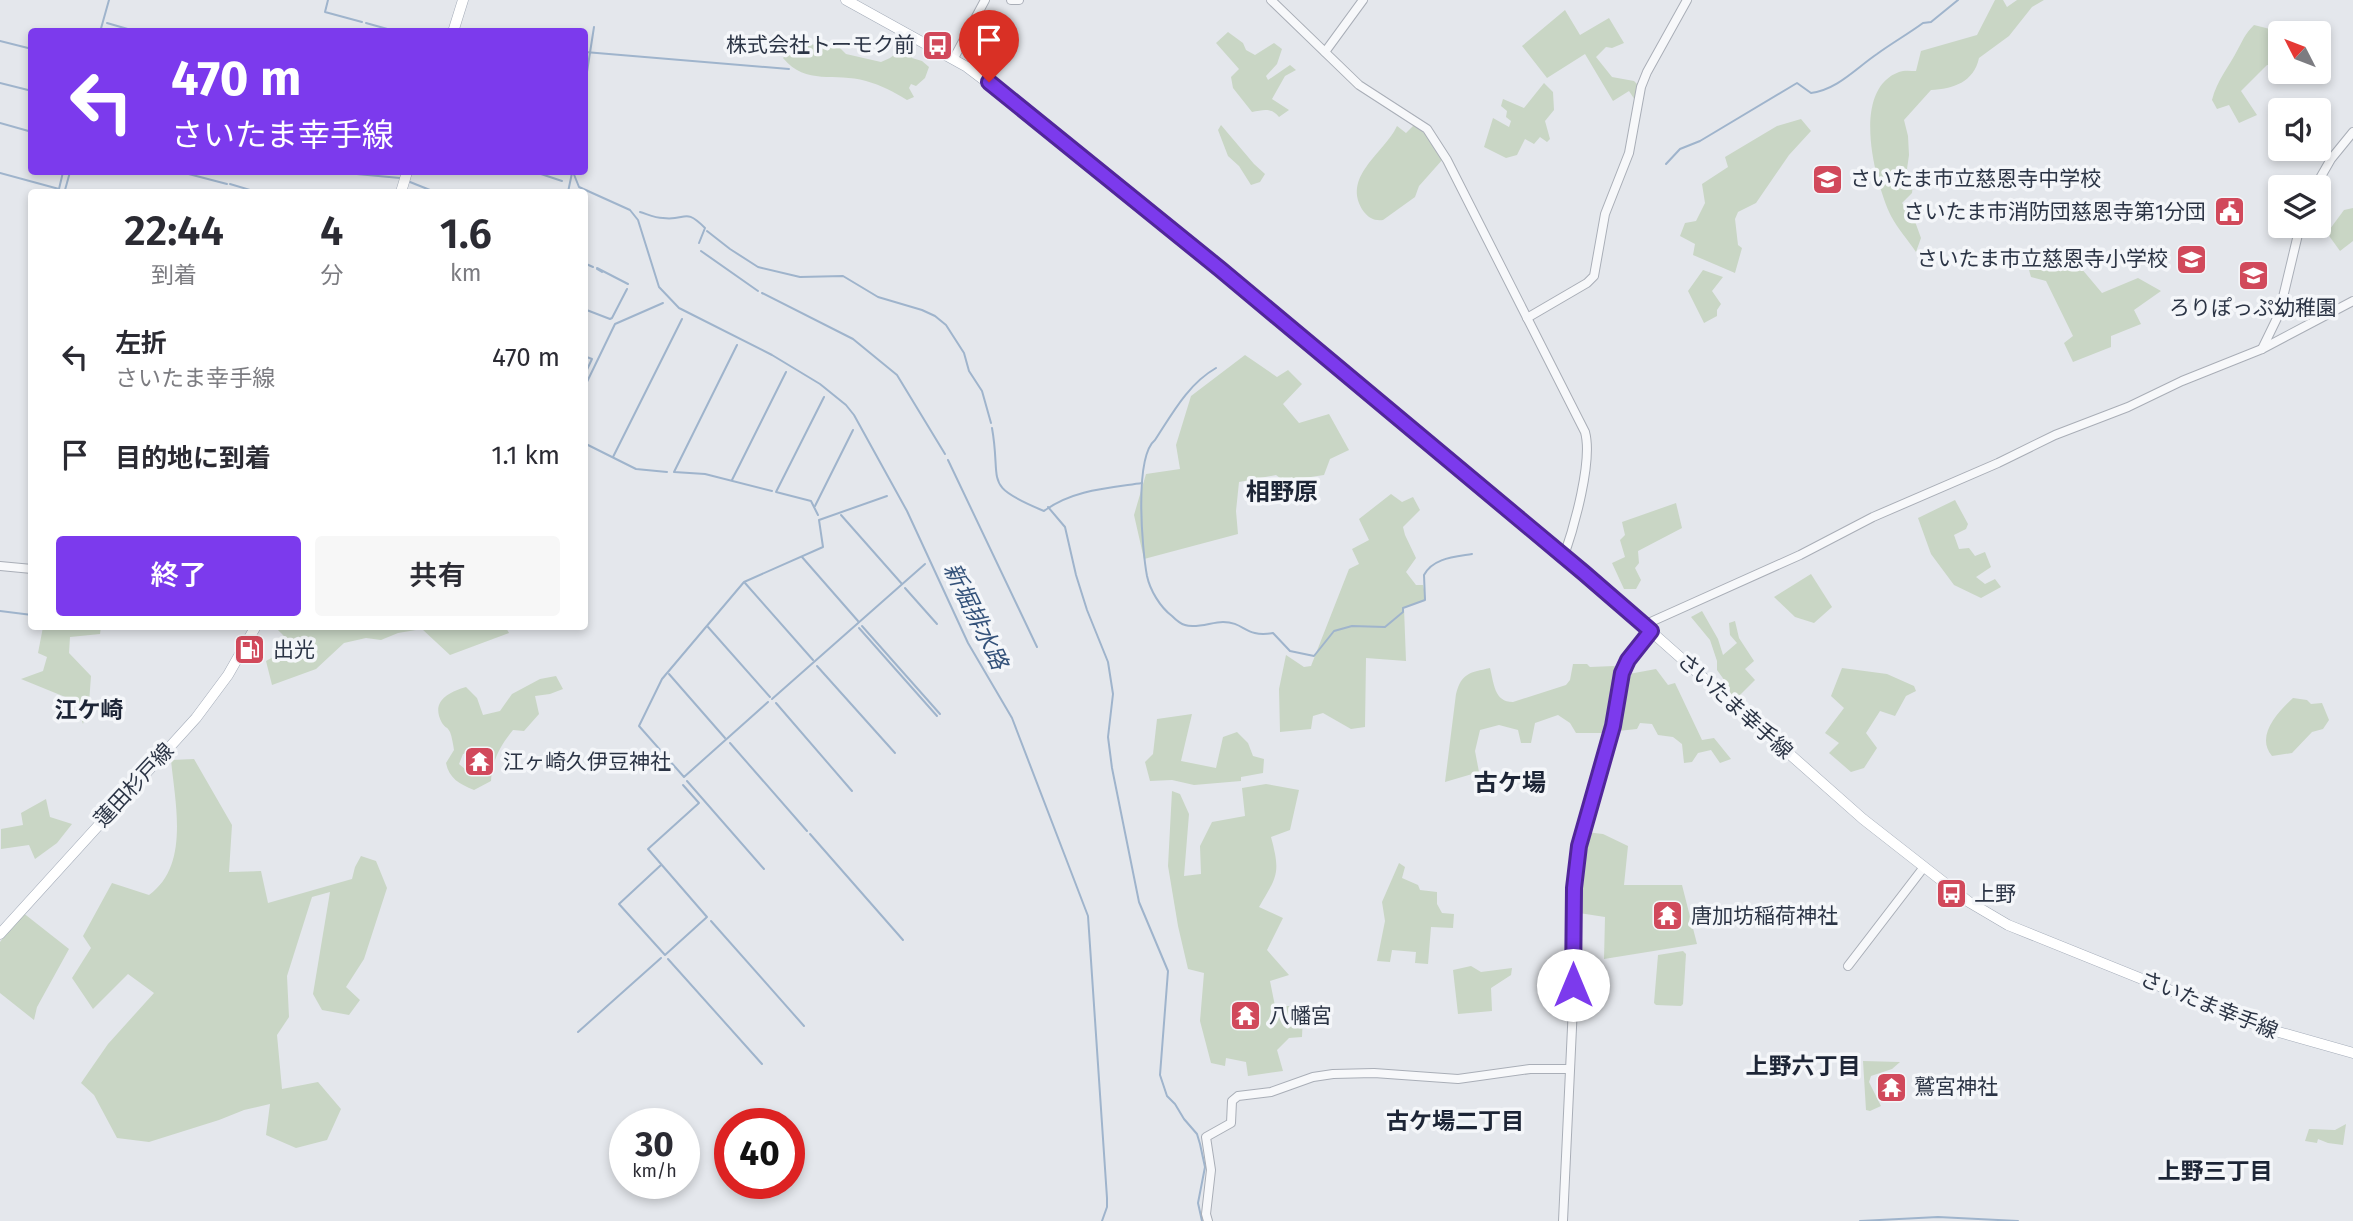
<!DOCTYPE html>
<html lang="ja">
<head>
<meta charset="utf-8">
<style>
	:root { --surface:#fff; --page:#f7f7f7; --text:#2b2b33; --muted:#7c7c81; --accent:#7c3aed }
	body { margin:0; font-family:"Fira Sans","Noto Sans JP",sans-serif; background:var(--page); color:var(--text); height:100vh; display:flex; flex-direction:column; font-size:26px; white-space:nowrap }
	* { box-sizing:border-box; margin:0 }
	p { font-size:23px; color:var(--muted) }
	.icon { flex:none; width:38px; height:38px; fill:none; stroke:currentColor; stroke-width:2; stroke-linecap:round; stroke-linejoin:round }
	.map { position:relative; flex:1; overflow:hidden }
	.side { position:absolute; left:28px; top:189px; width:560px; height:441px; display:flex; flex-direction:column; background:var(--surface); border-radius:7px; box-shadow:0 4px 10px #0003 }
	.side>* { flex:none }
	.banner { position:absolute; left:28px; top:28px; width:560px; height:147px; border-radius:7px; box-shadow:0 4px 10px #0003; background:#7c3aed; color:#fff; overflow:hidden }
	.needle { width:46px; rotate:312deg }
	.controls { position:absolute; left:2268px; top:21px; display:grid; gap:14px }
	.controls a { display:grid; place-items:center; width:63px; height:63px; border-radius:7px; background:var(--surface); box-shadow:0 4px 10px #0003; font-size:35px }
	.speed { position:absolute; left:609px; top:1108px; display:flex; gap:14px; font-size:35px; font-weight:700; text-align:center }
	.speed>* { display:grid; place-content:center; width:91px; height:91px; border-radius:50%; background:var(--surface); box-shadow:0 4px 10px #0003; line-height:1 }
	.speed small { font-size:18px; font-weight:400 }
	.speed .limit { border:10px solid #d22; background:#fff; color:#111 }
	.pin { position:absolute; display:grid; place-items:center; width:60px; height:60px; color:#fff; margin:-72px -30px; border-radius:50% 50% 50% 0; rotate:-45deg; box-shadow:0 0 7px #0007 }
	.pin .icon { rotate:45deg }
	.me { position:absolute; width:77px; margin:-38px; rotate:0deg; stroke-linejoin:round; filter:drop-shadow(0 0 5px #0008) }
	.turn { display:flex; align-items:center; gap:24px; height:147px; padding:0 28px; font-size:32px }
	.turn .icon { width:91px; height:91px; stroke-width:2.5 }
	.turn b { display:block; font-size:49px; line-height:60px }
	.eta { display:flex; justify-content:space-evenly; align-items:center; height:119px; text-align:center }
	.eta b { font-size:42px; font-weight:600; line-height:49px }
	.primary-button { display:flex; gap:14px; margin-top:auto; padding:14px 28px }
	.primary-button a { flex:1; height:80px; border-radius:7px; background:var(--accent); color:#fff; font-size:28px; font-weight:600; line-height:80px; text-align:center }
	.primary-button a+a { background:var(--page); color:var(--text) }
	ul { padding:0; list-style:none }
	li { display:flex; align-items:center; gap:21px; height:98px; padding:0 28px }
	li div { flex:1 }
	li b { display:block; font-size:26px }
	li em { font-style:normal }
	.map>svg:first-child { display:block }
	.green { fill:#c9d6c5; fill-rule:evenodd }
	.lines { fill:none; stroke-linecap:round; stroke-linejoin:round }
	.stream { stroke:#9fb4cc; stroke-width:2 }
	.minor-casing { stroke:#a9aeb7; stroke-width:10 }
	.major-casing { stroke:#a3abb8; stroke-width:11 }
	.minor { stroke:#f7f8fa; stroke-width:8 }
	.major { stroke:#fff; stroke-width:10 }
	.route-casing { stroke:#51269a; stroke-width:18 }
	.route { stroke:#7c3aed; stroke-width:12 }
	.labels { text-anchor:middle; stroke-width:7; stroke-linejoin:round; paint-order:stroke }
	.poi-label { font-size:21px; fill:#2b3445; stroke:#f4f6f9; text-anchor:start }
	.street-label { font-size:21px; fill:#2b3445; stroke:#f4f6f9 }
	.water-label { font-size:23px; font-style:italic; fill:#34527a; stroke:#f4f6f9 }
	.neighbourhood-label { font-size:23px; font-weight:bold; fill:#1d2536; stroke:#f4f6f9 }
	.quarter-label { font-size:24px; font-weight:bold; fill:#1d2536; stroke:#f4f6f9 }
</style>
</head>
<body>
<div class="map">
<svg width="2353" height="1221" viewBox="0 0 2353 1221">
	<rect width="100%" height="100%" fill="#e4e7ec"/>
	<g class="green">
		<path d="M1995,0H2003L2007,7L2017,0H2044L2032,7L2009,36L1979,58C1974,82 1953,89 1931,90L1904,120L1908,136L1909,155L1907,169L1913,184L1912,193L1902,203L1913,216L1921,238L1916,252C1908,240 1898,229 1891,216C1875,182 1850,90 1899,72C1904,70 1911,71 1916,71L1921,51L1977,35Z"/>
		<path d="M1565,10L1580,35L1609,18L1624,43L1612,48L1606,47L1596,57L1612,77L1634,81L1638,85L1635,100L1629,91L1613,101L1585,54L1547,78L1522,46Z"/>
		<path d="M2254,25L2274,30L2280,35V66L2267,65L2241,91L2257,115L2239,123L2229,105L2217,109L2212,100C2217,80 2229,67 2238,49C2244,38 2245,34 2254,25Z"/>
		<path d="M1228,32L1243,43L1246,50L1255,55L1274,43L1282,49L1277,64L1266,76L1268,80L1290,65L1296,70L1285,76L1272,99L1289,110L1279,117C1271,107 1263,110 1252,112L1233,88L1231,77L1239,69L1216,43Z"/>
		<path d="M911,42L915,44L912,58L922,61L929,67L925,78L916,86L911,84L909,88L914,97L907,100C894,92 881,85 866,81C835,72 806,86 783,58L789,51L801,50L807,44L839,47L846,54L881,62L890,58Z"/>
		<path d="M1544,83L1553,92L1554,110L1545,121L1550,139L1547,142L1540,137L1534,144L1525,139L1517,155L1506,158L1484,147L1493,118L1509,127L1511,121L1506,117L1507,111L1501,106L1503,99L1524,108Z"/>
		<path d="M1801,119L1811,131L1789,155L1756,203L1738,212L1735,219L1738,245L1742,248L1735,273L1693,255L1695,244L1680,236L1685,223L1696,221L1705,203L1702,184L1728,167L1725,157L1777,126Z"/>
		<path d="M1221,125L1254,164L1265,174L1260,182L1251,185L1239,166L1228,156L1218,130Z"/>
		<path d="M1414,125L1425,134L1443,159L1419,186L1415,197L1383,220C1374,221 1369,218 1364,212C1340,177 1384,154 1397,126L1406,133Z"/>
		<path d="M2353,208V241L2340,251L2327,233L2344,210Z"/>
		<path d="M2036,252L2048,266L2081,268L2102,293L2138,278L2161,291L2134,310L2141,324L2111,336V347L2073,362L2064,343L2073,336L2046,281L2031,277L2025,256Z"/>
		<path d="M1703,270L1723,277L1712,291L1721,304L1717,310V316L1704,323L1688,291Z"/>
		<path d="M1245,355L1277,377L1288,370L1302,384L1283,404L1299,423L1329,414L1349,450L1330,459L1324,475L1284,481L1276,475L1239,482L1236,511L1238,534L1144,559L1134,515L1146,474L1180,469L1176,445L1191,396Z"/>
		<path d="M1391,494L1402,502L1413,497L1420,510L1403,527L1405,535L1416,558L1406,572L1416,585H1423L1426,599L1404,608L1406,661L1366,658L1365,727L1351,729L1323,713L1313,716L1311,729L1280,732L1279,689L1286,655L1304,667L1311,666L1349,569L1359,564L1352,549L1369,540L1359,519Z"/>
		<path d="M1955,500L1968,524L1966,529L1954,535L1959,549L1969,548L1975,556L1985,552L1991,567L1976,577L1985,584L1995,579L2001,587L1981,598L1954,585L1931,554L1918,518Z"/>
		<path d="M1676,503L1682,528L1638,551L1639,563L1635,568L1641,580L1636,589H1624L1612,563L1625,557L1620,540L1625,535L1622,522Z"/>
		<path d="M1811,574L1832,607L1814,623L1795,617L1774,597Z"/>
		<path d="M1702,611L1718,639L1723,655L1737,643L1730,635L1729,623L1735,621L1739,638L1754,661L1745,669L1755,680L1735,700L1730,695V688L1717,670V661L1710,640L1691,617Z"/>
		<path d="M505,626L509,633L450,655L422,629L398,633L381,640L366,638L344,643L316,669L272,685L266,661L284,651L285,637L275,627Z"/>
		<path d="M43,627H101L100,634L70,637L69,653L91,676L89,703L83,724L75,701L21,679L43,671L47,657L38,653Z"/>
		<path d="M1573,664H1587L1590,667L1614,666L1620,669L1606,733H1576L1570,723L1558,715L1535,723L1531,743H1521L1518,730L1499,725L1480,730L1475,751L1479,772L1445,782L1456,694C1462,672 1470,673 1490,668C1494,683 1494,702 1513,702L1566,685L1570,680Z"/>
		<path d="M1842,668L1887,674L1914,686L1916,691L1906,696L1895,716L1880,711L1866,733L1877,748L1864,768L1851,772L1829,753L1839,743L1825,733L1844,708L1831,696Z"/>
		<path d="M1656,669L1668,685L1675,683L1702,740L1714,738L1731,759L1720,763L1711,750L1698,753L1692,762L1684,763L1682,744L1673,737L1658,735L1652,724L1640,723L1637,729L1618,731L1629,674Z"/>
		<path d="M556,676L563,689L550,694L535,696L539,714L524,731L513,730C500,746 492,761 491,781L474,790C459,784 449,778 446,763L454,750C453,744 452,737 450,732C447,726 446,729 442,723C430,701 449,692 466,687L477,698L483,715L500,711L512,694L540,679ZM478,749L487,752L489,759L484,771L472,775L459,764L463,754Z"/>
		<path d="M2293,698L2307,700L2311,704L2322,703L2329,720L2323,729L2312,732L2292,753L2272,756C2255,736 2278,712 2293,698Z"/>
		<path d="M1192,714L1181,761L1216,768L1223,737L1237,732L1248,743L1253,756L1264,759L1263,773L1241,777V781L1194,785L1172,780L1150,781L1145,762L1153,754L1157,719Z"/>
		<path d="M194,759L232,825L229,872L261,871L268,903L352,879L355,867L361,856L376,861L387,888L364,959L346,987L360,1000L349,1015L322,1010L313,994L330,892L312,897L287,976L289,1017L277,1035L282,1089L318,1082L341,1109L327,1140L296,1148L266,1135L270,1104L244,1110L219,1120L149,1142L117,1138L94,1095L81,1083L108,1044L154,993L128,974L93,1009L72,978L91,948L83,936L112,883L149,895C190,866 175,803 171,760Z"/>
		<path d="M1266,784L1299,790L1290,830L1271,837C1281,874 1277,876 1259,907L1283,918L1267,950L1289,975L1270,981L1275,1006H1291L1303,1014L1302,1037L1289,1038L1277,1050L1283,1071L1248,1076L1246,1062L1226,1058L1225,1066L1211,1063L1200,1021L1204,973L1188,969L1178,926L1168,866L1172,791L1180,794L1189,814L1184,876L1201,874L1200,846L1212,822L1245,816L1242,788Z"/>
		<path d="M46,799L50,817L72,824L57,843L35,859L29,845L1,849V829L23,825L21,813Z"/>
		<path d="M1586,832L1603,834L1628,846L1624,885H1682L1697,944L1604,959L1605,917L1579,913V881Z"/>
		<path d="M1399,863L1405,867L1402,878L1418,885L1420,890L1437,892V904L1442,913L1454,914L1453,928L1431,927L1428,964L1415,963L1416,952L1392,950L1390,962L1377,961L1385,921L1382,902Z"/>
		<path d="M22,912L69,949L37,1007L34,1020L0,993V942Z"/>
		<path d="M1683,951L1686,954L1683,1004L1681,1006L1656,1005L1654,1003L1658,955Z"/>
		<path d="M1471,966L1481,972L1512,968L1511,975L1491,988L1492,1011L1458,1014L1453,970Z"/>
		<path d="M1863,1061L1900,1062L1892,1069L1871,1076L1869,1082L1881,1106L1870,1111L1866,1110Z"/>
		<path d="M2346,1124L2343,1145L2328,1143L2318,1139L2317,1143L2305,1141L2309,1129L2335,1130Z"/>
	</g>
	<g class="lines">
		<g class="stream">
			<path d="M328,0L325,12L362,22"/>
			<path d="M107,23L138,32"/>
			<path d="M366,23L398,32"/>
			<path d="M100,32L109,0"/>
			<path d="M0,41L32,49"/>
			<path d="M585,52L789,69"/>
			<path d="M0,83L32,91"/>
			<path d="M584,91L594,27"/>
			<path d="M0,123L32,132"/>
			<path d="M1666,164L1680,149L1700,141L1797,83L1811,93C1838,89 1855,69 1877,54C1892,43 1908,34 1923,23L1931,22L1958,0"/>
			<path d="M70,172L65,190L73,192"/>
			<path d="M181,172L227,184"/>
			<path d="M335,172L400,178"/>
			<path d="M535,172L562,181"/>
			<path d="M573,172L579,187L630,210L638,220L659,287L679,308L772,355L820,384L846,405L854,415L907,511L968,643L1012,718L1088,916L1107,1198V1207L1102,1221"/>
			<path d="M0,173L59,189L63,172"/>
			<path d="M410,182L435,192"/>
			<path d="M230,184L257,192"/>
			<path d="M568,192L572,173"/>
			<path d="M640,212C647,214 655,218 663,218C687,221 684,207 705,228L699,243"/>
			<path d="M707,231L730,249L758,267L800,277L843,276L878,297L922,310L935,316L946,325L964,353L969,371L982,391L991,423"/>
			<path d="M701,251L758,291"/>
			<path d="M584,263L593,267"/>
			<path d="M597,268L628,284"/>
			<path d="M597,269L602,272"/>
			<path d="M762,293L853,339L897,375L945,454"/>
			<path d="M584,309L610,319L612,318L627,289"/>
			<path d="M737,345L674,472L705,474L772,491"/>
			<path d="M584,356L592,359L584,376"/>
			<path d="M1216,368C1188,384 1172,414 1155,440C1134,457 1142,549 1147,576C1150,590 1160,607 1172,616C1175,619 1181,624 1185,625C1196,629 1212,622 1223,622C1245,622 1245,638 1273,633L1290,651L1314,656L1334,631L1352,626L1385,627L1403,612V608L1425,600L1424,575C1433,558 1454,557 1472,554"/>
			<path d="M584,388L615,324L663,303"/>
			<path d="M992,428C1002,484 981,485 1044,511C1072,490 1108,488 1142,483"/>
			<path d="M584,443L636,469L667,472"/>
			<path d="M613,457L682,319"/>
			<path d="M948,460L1037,647"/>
			<path d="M732,480L786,372"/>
			<path d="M815,506L853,430"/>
			<path d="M1048,507L1065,527L1076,575L1087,610L1108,662L1113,694L1108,737L1112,768L1139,902L1168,971L1160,1075L1167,1096L1175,1104L1184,1119L1197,1134L1200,1144L1205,1167L1198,1203L1202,1221"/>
			<path d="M818,515L811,501L776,492L824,397"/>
			<path d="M841,515L902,584"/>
			<path d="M802,557L858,621"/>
			<path d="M745,583L813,660"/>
			<path d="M905,588L937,624"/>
			<path d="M0,611L32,615"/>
			<path d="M862,626L940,714"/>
			<path d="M708,627L770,697"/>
			<path d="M859,628L937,716"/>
			<path d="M817,666L895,753"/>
			<path d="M669,674L725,738"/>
			<path d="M772,699L925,564"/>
			<path d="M768,702L684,777L639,726L662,679L744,582L823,547L819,520L887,496"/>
			<path d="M776,703L852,791"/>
			<path d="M730,743L807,831"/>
			<path d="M687,781L764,869"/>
			<path d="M810,834L903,940"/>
			<path d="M661,865L619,904L665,955L707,917L648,849L699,803L683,785"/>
			<path d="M711,921L804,1026"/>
			<path d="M668,959L762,1064"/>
			<path d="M578,1032L661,958"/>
			<path d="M1860,1221L1938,1217L2018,1221"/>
		</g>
		<defs>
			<g id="minor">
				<path d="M1011,0H1019"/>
				<path d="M1271,0L1359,85L1427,129L1447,160L1585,432C1593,461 1574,527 1564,556"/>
				<path d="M1325,52L1363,0"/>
				<path d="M954,58L985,0"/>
				<path d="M2315,187L2331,159L2353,132"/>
				<path d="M1527,318L1587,283L1594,276L1605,214L1629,153L1641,87L1647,72L1687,0"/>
				<path d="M2262,349L2279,314L2300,226"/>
				<path d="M0,566L32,569"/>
				<path d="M1644,625L1800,555L1873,517L1998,463L2055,435L2128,407L2182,381L2262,349L2353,301"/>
				<path d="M1848,966L1924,867"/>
				<path d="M1208,1221L1206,1214L1211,1170L1206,1137L1231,1123L1232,1101L1238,1096L1271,1092L1313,1077L1333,1074L1374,1073L1458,1079L1530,1069H1569"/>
				<path d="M1563,1221L1573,1006L1574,888L1579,846L1613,726L1622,673L1628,660L1651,631"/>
			</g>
			<g id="major">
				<path d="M846,0L967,67L1058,136L1585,573L1863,819L1969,902L2008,925L2261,1027L2353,1053"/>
				<path d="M453,32L463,0"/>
				<path d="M401,192L407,172"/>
				<path d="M0,934L196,718L228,675L256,626"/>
			</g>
		</defs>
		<use href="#minor" class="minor-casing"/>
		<use href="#major" class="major-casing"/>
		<use href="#minor" class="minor"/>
		<use href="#major" class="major"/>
	</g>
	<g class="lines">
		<defs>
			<path id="route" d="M989,82L1220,269L1584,573L1651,631L1628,660L1622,673L1613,726L1579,846L1574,888L1573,985"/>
		</defs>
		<use href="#route" class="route-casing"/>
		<use href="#route" class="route"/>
	</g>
	<defs>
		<symbol id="bus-square" viewBox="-11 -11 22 22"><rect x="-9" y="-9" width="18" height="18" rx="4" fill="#d1495b" stroke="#f4f6f9"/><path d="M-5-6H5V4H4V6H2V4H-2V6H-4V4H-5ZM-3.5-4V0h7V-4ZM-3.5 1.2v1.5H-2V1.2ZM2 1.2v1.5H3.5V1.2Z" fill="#fff"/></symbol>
		<symbol id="school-square" viewBox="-11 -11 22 22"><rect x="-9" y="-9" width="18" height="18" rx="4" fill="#d1495b" stroke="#f4f6f9"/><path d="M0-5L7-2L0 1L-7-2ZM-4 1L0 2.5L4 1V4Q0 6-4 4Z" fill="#fff"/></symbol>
		<symbol id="civic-square" viewBox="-11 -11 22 22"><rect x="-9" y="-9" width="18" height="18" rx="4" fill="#d1495b" stroke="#f4f6f9"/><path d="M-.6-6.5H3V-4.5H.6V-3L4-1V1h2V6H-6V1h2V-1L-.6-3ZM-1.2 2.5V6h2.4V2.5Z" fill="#fff"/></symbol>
		<symbol id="fuel-square" viewBox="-11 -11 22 22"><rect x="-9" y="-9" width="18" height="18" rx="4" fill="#d1495b" stroke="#f4f6f9"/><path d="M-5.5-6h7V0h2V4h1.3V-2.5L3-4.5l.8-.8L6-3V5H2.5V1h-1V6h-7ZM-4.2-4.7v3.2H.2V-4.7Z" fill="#fff"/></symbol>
		<symbol id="temple-square" viewBox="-11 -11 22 22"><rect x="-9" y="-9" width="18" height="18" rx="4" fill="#d1495b" stroke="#f4f6f9"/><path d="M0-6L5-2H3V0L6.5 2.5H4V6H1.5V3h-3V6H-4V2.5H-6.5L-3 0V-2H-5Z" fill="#fff"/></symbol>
	</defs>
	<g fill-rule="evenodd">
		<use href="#bus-square" x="920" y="28" width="35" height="35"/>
		<use href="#school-square" x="1810" y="162" width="35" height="35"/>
		<use href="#civic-square" x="2212" y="194" width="35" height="35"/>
		<use href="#school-square" x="2174" y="242" width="35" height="35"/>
		<use href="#school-square" x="2236" y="258" width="35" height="35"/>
		<use href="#fuel-square" x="232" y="632" width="35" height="35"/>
		<use href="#temple-square" x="462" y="744" width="35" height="35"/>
		<use href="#bus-square" x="1934" y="876" width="35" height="35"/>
		<use href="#temple-square" x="1650" y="898" width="35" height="35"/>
		<use href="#temple-square" x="1228" y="998" width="35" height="35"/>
		<use href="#temple-square" x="1874" y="1070" width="35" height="35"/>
	</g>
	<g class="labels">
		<g class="poi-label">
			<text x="915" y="52" text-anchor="end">株式会社トーモク前</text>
			<text x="1850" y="186">さいたま市立慈恩寺中学校</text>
			<text x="2206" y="219" text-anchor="end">さいたま市消防団慈恩寺第1分団</text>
			<text x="2168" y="266" text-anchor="end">さいたま市立慈恩寺小学校</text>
			<text x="2253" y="315" text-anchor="middle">ろりぽっぷ幼稚園</text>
			<text x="273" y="657">出光</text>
			<text x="503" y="769">江ヶ崎久伊豆神社</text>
			<text x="1974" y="901">上野</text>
			<text x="1691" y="923">唐加坊稲荷神社</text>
			<text x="1269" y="1023">八幡宮</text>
			<text x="1914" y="1094">鷲宮神社</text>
		</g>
		<g class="street-label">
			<text transform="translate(1735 706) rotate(42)" y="7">さいたま幸手線</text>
			<text transform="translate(134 785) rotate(-47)" y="7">蓮田杉戸線</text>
			<text transform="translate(2209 1005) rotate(22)" y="7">さいたま幸手線</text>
		</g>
		<g class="water-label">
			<text transform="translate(976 616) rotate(64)" y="8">新堀排水路</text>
		</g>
		<g class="neighbourhood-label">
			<text x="89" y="718">江ケ崎</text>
			<text x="1803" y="1074">上野六丁目</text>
			<text x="1455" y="1129">古ケ場二丁目</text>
			<text x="2215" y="1179">上野三丁目</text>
		</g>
		<g class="quarter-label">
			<text x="1282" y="500">相野原</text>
			<text x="1510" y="791">古ケ場</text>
		</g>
	</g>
</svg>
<div class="controls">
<a><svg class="needle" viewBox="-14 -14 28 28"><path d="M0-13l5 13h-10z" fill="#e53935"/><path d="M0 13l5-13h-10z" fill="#7c7c81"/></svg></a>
<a><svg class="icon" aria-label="sound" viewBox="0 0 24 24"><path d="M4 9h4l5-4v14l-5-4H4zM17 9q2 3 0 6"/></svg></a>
<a><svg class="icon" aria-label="layers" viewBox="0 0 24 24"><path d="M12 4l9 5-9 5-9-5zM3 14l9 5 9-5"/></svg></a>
</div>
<div class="speed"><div>30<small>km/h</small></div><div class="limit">40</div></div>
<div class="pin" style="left:989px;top:82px;background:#d93025"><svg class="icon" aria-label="arrive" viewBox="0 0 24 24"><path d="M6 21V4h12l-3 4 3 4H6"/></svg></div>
<svg class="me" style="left:1573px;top:985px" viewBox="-20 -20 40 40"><circle r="19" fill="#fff"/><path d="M0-13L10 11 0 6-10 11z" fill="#7c3aed"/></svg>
<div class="banner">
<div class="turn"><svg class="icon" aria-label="left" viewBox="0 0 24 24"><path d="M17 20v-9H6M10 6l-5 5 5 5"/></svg><div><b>470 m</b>さいたま幸手線</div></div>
</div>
<section class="side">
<div class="eta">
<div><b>22:44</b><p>到着</p></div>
<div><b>4</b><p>分</p></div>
<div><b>1.6</b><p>km</p></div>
</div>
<ul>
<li><svg class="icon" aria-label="left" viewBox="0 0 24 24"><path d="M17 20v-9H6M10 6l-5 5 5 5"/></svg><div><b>左折</b><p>さいたま幸手線</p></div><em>470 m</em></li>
<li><svg class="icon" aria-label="arrive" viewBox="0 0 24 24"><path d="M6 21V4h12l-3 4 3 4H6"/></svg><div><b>目的地に到着</b></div><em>1.1 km</em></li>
</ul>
<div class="primary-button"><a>終了</a><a>共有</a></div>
</section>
</div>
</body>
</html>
